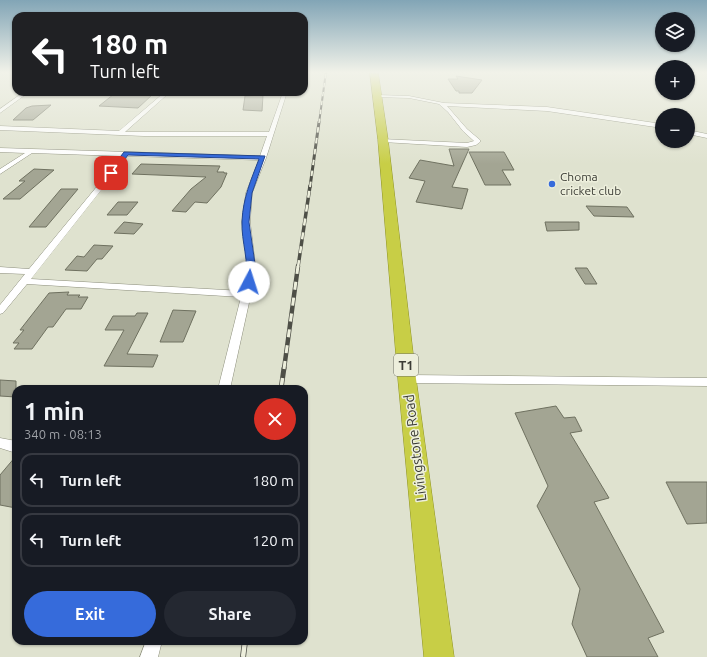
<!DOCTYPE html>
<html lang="en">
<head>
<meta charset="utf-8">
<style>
	:root { --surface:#171b24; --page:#242831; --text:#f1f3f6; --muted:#9ea1a6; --line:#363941; --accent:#366bdb }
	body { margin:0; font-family:Ubuntu,sans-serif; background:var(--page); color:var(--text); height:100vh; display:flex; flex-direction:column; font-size:15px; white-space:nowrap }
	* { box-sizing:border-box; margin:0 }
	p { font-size:13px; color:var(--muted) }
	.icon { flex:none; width:22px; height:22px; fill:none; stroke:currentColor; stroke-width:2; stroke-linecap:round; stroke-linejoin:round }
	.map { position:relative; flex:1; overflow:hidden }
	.panel { position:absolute; left:12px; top:385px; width:296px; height:260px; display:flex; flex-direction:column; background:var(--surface); border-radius:12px; box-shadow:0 1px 3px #0004 }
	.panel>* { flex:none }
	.guide { position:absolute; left:12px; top:12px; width:296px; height:84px; border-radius:12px; box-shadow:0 1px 3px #0004; background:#202124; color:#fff; overflow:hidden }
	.fabs { position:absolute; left:655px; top:12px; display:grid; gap:8px }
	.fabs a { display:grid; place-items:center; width:40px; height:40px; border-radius:50%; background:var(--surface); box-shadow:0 1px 3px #0004; font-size:20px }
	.pin { position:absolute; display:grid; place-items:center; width:34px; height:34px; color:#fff; margin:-17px; border-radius:8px; box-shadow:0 2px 6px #0006 }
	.me { position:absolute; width:44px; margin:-22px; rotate:5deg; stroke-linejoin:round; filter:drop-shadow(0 0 3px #0008) }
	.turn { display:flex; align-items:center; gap:14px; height:84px; padding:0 12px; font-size:18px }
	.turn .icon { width:52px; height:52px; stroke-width:2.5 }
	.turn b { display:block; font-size:28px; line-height:34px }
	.round { display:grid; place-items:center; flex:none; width:42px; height:42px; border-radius:21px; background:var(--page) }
	.head { display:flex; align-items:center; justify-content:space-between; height:68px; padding:0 12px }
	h1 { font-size:24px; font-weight:700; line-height:30px }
	.primary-button { display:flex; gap:8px; margin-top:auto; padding:8px 12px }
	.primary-button a { flex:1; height:46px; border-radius:24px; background:var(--accent); color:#fff; font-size:16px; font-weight:700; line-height:46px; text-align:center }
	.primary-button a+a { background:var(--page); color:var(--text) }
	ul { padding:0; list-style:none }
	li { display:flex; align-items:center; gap:12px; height:54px; margin:0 8px 6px; padding:0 4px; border:2px solid var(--line); border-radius:12px }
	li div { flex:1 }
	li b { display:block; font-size:15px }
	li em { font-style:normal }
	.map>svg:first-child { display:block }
	.building { fill:#a3a593; stroke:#6f7160 }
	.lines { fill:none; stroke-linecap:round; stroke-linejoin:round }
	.minor-casing { stroke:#8c8e7c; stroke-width:1 }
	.trunk-casing { stroke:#8e9322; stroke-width:1 }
	.minor { fill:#fff; fill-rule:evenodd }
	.trunk { fill:#c8ce46; fill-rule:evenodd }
	.rail-far5-casing { stroke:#4e4f47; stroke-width:2 }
	.rail-far4-casing { stroke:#4e4f47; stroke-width:3 }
	.rail-far3-casing { stroke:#4e4f47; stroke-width:3.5 }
	.rail-far2-casing { stroke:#4e4f47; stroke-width:4.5 }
	.rail-far1-casing { stroke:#4e4f47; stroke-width:5 }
	.rail-casing { stroke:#4e4f47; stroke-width:6 }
	.rail-far5 { stroke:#edefdc; stroke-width:1.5; stroke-dasharray:4.5; stroke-linecap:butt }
	.rail-far4 { stroke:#edefdc; stroke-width:2; stroke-dasharray:5.5; stroke-linecap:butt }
	.rail-far3 { stroke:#edefdc; stroke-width:2.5; stroke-dasharray:7; stroke-linecap:butt }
	.rail-far2 { stroke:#edefdc; stroke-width:3; stroke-dasharray:8; stroke-linecap:butt }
	.rail-far1 { stroke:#edefdc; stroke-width:3.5; stroke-dasharray:11; stroke-linecap:butt }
	.rail { stroke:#edefdc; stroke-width:4.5; stroke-dasharray:14; stroke-linecap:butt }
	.route { fill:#366bdb; stroke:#23468e }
	.poi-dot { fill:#366bdb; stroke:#edefdc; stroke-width:1.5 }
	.labels { text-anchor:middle; stroke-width:3; stroke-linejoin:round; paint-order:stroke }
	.far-poi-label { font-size:12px; fill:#3b3c35; stroke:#edefdc; text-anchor:start }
	.shield { fill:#edefdc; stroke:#707267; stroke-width:1 }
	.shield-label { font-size:13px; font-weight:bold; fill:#3b3c35 }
	.street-label { font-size:14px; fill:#3b3c35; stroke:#edefdc }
</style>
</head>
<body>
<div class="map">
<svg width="707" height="657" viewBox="0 0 707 657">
	<rect width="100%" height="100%" fill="#dfe2cf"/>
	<g class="building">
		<path d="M456,76L482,80L472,93H459V91H456L448,79H458Z"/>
		<path d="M114,94L152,95L138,108L99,106Z"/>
		<path d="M263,95L262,111L243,110L245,96Z"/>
		<path d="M51,105L33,120H13L26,108L32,106Z"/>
		<path d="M449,149H469L452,187L468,189L462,209L416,202L425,181L409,178L420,160L454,166Z"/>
		<path d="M469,152H504L514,170H502L511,185H485Z"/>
		<path d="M141,164L220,166L217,172H224V173H227L221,187L207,203L195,202L186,212L172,211L191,189L206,177L132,174Z"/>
		<path d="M34,169L54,170L20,199H3L25,181H19Z"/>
		<path d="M61,189H78L46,227H29Z"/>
		<path d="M118,202H138L127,215H107Z"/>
		<path d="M586,206L627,207L634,217L594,216Z"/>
		<path d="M124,222L143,224L134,234L114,233Z"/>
		<path d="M545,222H579V230L547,231Z"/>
		<path d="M94,245L113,246L102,259H97L87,271L65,270L77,256L84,257Z"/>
		<path d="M575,268H587L597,284H585Z"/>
		<path d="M69,292L67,295H80L78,297H88L81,309H66L53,327H48L32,349H14L19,343H13L24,330H20L49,293Z"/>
		<path d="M173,310L196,311L183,342H160Z"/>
		<path d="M137,313H148L127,354L158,355L153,367L104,366L124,330H105L113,316H135Z"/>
		<path d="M0,380L16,381V397L0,396Z"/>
		<path d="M556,406L564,418L575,417L582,431L570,433L609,498L594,502L664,632L648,638L658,657H587L572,624L580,589L537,506L548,486L515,413Z"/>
		<path d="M16,456V508L0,505V475Z"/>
		<path d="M666,482H707V523L687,524Z"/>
	</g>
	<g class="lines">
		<defs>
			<g id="minor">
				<path d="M24,92H29L0,113V109Z"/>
				<path d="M165,92H170L125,132H269L283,92H287L266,158L252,193L250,222L256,271L230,389H218L241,297L27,284L3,313L0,314V305L25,274L0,273V267L29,269L122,156L32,153L0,174V169L25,153L0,152V148L260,156L267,136H144L0,130V126L119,131ZM128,156L259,160L246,193L242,222L248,271L243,291L31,279Z"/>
				<path d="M377,95L409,96L444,103L547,107L662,124V128L547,111L447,106L467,129L480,140V142L476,145L467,147L383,142L380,140L381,139L467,143L474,141L463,131L448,112L439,104L409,98L375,97Z"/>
				<path d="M688,130L707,134V138L688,134Z"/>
				<path d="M407,375L707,378V386L407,383L403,382L401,379L403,376Z"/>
				<path d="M0,438L16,441V453L0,448Z"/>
				<path d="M146,641H162L158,657H140Z"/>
			</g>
			<path id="trunk" d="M370,72H378L388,140L416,379L454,657H424L398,379L378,140Z"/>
		</defs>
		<use href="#minor" class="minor-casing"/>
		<use href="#trunk" class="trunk-casing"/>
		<use href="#minor" class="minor"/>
		<use href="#trunk" class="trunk"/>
		<defs>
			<path id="rail-far5" d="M319,123L326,72"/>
			<path id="rail-far4" d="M310,187L319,122"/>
			<path id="rail-far3" d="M298,267L310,186"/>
			<path id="rail-far2" d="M284,369L298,266"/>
			<path id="rail-far1" d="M281,389L284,368"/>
			<path id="rail" d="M243,657L245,641"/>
		</defs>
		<use href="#rail-far5" class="rail-far5-casing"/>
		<use href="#rail-far4" class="rail-far4-casing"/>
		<use href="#rail-far3" class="rail-far3-casing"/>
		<use href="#rail-far2" class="rail-far2-casing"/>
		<use href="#rail-far1" class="rail-far1-casing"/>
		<use href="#rail" class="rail-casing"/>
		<use href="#rail-far5" class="rail-far5"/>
		<use href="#rail-far4" class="rail-far4"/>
		<use href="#rail-far3" class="rail-far3"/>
		<use href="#rail-far2" class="rail-far2"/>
		<use href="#rail-far1" class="rail-far1"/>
		<use href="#rail" class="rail"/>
	</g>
	<linearGradient id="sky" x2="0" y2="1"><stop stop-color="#82a5b6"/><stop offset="0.44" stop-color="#f1f2e9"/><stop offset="1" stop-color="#f1f2e9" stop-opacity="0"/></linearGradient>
	<rect width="707" height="164" fill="url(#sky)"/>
	<path class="route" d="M124,152L265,156L252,193L249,222L256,271L252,284H246L245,282C250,262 241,242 242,221C243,198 251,180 259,159L128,155L113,175H109L108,173Z"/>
	<circle class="poi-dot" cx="552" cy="184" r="4"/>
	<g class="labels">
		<g class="far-poi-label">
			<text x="560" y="181">Choma<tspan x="560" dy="14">cricket club</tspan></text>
		</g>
		<rect class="shield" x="394" y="354" width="24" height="22" rx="3"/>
		<g class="shield-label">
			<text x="406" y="370">T1</text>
		</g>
		<g class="street-label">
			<text transform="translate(415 448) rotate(-97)" y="5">Livingstone Road</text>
		</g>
	</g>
</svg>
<div class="fabs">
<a><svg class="icon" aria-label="layers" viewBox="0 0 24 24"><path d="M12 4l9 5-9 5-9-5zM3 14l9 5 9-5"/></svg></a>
<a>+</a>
<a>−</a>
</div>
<div class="pin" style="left:111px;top:173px;background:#d93025"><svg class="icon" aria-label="arrive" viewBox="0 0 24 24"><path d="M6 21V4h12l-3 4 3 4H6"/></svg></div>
<svg class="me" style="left:249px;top:282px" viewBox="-20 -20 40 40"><circle r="19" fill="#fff"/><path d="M0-13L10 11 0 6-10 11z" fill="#366bdb"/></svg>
<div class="guide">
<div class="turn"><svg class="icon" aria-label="left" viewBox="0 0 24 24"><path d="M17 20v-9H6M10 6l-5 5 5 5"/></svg><div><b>180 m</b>Turn left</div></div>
</div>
<section class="panel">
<div class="head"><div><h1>1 min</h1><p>340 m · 08:13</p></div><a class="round" style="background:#d93025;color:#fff"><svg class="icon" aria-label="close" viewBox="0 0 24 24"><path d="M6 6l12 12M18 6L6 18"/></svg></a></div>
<ul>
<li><svg class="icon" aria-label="left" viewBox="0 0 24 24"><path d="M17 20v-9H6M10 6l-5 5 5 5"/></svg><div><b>Turn left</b></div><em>180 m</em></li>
<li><svg class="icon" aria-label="left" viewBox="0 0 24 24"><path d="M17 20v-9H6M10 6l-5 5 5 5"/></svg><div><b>Turn left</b></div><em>120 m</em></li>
</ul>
<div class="primary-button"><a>Exit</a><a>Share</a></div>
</section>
</div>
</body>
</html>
